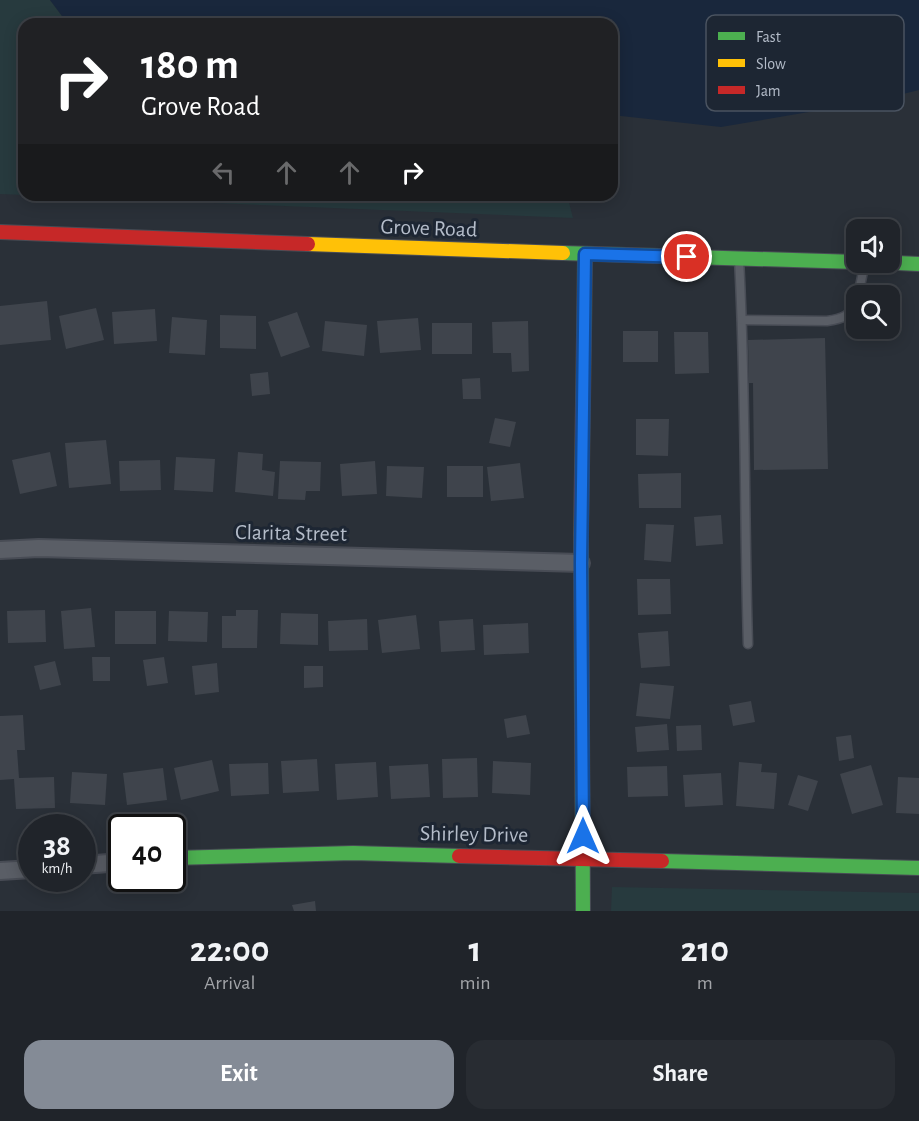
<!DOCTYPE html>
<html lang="en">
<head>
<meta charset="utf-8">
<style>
	:root { --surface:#20242a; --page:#282c32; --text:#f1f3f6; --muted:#a2a4a8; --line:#3d4147; --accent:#848b96 }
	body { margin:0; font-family:"Alegreya Sans",sans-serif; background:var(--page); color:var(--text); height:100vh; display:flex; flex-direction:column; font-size:22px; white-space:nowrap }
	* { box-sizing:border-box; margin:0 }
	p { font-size:20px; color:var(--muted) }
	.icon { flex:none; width:33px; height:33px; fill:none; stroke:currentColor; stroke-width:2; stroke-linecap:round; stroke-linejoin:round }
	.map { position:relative; height:911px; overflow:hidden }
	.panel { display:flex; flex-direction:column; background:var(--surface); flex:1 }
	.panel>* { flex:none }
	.guide { position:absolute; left:18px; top:18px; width:600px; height:183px; border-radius:18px; box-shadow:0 3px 15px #0003,0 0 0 2px var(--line); background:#202124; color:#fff; overflow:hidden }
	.fabs { position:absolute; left:846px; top:219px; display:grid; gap:12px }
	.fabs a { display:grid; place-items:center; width:54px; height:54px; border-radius:12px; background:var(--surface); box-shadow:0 3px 15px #0003,0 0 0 2px var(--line); font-size:30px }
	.speed { position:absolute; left:18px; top:814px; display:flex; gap:12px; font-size:30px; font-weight:700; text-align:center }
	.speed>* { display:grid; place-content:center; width:78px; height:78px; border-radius:50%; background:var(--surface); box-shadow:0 3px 15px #0003,0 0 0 2px var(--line); line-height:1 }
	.speed small { font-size:15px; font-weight:400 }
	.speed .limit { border:3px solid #111; border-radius:9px; background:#fff; color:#111 }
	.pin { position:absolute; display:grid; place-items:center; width:51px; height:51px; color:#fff; margin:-26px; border:3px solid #fff; border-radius:50%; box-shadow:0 2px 6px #0007 }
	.me { position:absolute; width:66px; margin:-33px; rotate:0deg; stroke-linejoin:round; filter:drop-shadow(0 0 4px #0008) }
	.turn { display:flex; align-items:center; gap:21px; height:126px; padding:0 24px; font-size:27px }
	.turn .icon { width:78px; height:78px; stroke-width:2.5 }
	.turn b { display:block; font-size:42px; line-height:51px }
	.lanes { display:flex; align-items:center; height:57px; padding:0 24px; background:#0003; justify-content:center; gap:30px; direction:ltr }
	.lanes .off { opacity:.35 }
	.eta { display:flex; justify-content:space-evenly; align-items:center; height:102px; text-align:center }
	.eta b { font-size:36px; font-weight:700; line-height:42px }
	.cta { display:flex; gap:12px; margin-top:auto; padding:12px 24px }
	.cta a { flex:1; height:69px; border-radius:18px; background:var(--accent); color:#fff; font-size:24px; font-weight:700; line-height:69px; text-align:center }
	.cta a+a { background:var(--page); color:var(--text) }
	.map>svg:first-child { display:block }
	.green { fill:#273a3e }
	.water { fill:#19273c }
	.building { fill:#3f444c }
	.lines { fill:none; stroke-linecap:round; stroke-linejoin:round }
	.lane-casing { stroke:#484c55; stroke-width:11 }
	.street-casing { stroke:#484c55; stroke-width:20 }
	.fast-casing { stroke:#484c55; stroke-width:16 }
	.slow-casing { stroke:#484c55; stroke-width:16 }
	.jam-casing { stroke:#484c55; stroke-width:16 }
	.lane { stroke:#5a5e66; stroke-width:8 }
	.street { stroke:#5a5e66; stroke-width:16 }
	.fast { stroke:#4caf50; stroke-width:14 }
	.slow { stroke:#ffc107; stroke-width:14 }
	.jam { stroke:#c62828; stroke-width:14 }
	.route-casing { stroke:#114b97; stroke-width:15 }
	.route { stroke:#1a73e8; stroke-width:10 }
	.labels { text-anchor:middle; stroke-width:6; stroke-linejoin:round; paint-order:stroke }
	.street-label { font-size:22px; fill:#b4bcc9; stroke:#1d2633 }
	.key { fill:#1d2633; stroke:#4a5360; stroke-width:1.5 }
	.key-label { font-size:16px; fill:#b4bcc9 }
</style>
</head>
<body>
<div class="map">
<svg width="919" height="911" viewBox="0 0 919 911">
	<rect width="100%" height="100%" fill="#2a3038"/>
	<g class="green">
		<path d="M0,0H50L68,24H24V195H567L573,218L0,194Z"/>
		<path d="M612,887L919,893V911H611Z"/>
	</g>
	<path class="water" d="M50,0H919V90L879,100L721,127L612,115V24H68Z"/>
	<g class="building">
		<path d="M47,301L51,340L0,345V306Z"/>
		<path d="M96,308L104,340L66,349L59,316Z"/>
		<path d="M155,309L157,341L114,344L112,312Z"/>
		<path d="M297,312L310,347L281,357L268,322Z"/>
		<path d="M220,315L256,316V349L220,348Z"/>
		<path d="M172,317L207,320L205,355L169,353Z"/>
		<path d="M418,318L421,350L380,353L377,321Z"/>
		<path d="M325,321L367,325L364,356L322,351Z"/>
		<path d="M528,321L529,371L512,372L511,353H493L492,322Z"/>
		<rect x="432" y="323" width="40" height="31"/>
		<rect x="623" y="331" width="35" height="31"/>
		<path d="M674,332H708L709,373L675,374Z"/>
		<path d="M825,338L828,469L754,470L753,383H749L748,340Z"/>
		<path d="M268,372L270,394L252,396L250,374Z"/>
		<path d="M480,378L481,399H463L462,379Z"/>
		<path d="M495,418L516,422L510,447L489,443Z"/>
		<path d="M636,419H669L668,456L636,455Z"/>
		<path d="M106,440L111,484L69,488L65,443Z"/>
		<path d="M50,452L57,486L20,494L12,460Z"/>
		<path d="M238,452L263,454L262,470L275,472L273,496L235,492Z"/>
		<path d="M176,457L215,459L213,492L174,490Z"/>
		<path d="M160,460L161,490L120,491L119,461Z"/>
		<path d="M280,461L321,462L320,491H306L305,500L278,499Z"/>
		<path d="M375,461L377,494L342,496L340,464Z"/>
		<path d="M520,463L524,498L491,501L487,467Z"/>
		<path d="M387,466L424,467L422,498L386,496Z"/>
		<rect x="447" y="466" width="36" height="31"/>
		<path d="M681,473V508H639L638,474Z"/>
		<path d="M721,515L723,544L696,546L694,517Z"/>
		<path d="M646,524L674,525L671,562L644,560Z"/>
		<path d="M637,579H670L671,614L638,615Z"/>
		<path d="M91,608L95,647L64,649L61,611Z"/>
		<path d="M45,610L46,642L8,643L7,611Z"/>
		<path d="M236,610H258L257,648H222V616H236Z"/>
		<rect x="115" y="611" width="41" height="33"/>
		<path d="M169,611L208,612L207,642L168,641Z"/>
		<path d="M281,613L318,614V645L280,644Z"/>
		<path d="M416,615L420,649L382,653L378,620Z"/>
		<path d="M367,619L368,650L329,651L328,621Z"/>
		<path d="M473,619L475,650L441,652L439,621Z"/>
		<path d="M528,623L529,653L484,655L483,625Z"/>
		<path d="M668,631L670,666L641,668L638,633Z"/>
		<path d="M92,657H110V681H93Z"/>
		<path d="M164,657L168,683L147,686L143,660Z"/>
		<path d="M55,661L61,685L40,690L34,666Z"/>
		<path d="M217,663L219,692L195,695L192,666Z"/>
		<path d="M304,666H323V687L304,688Z"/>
		<path d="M640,683L674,686L670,719L636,716Z"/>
		<path d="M751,701L755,722L733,726L729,705Z"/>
		<path d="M23,715L25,750H17L19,778L54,777L55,808L16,809L14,779L0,780V716Z"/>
		<path d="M526,715L530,734L507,738L504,719Z"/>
		<path d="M667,724L669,750L637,752L635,727Z"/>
		<path d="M701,725L702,750L677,751L676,726Z"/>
		<path d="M851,735L854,758L839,761L836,737Z"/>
		<path d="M477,758L478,797L443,798L442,759Z"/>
		<path d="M317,759L319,791L283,793L281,761Z"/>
		<path d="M212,760L219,791L181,800L174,768Z"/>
		<path d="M493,761L531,763L530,795L492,793Z"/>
		<path d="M376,762L378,797L337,800L335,764Z"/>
		<path d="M739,762L762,764L761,772L777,773L774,809L736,806Z"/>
		<path d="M268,763L269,794L231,796L229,764Z"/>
		<path d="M428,764L430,797L391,799L389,766Z"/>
		<path d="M871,765L883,805L852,814L840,774Z"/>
		<path d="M667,766L668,796L628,797L627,767Z"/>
		<path d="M163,768L167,800L127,805L123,773Z"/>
		<path d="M72,772L107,774L105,805L70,803Z"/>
		<path d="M721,773L723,805L685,807L683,775Z"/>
		<path d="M798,775L818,781L808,811L788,805Z"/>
		<path d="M898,777L919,778V814L896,813Z"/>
		<path d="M315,901L316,911H294L292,905Z"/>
	</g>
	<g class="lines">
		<defs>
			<g id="lane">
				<path d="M739,259C746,387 744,516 748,644"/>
				<path d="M858,296L865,262"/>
				<path d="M742,320L827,321C841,319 851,316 856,303"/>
			</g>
			<g id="street">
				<path d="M0,550L39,548L581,563"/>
				<path d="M82,865L122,862"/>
				<path d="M0,871L32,869"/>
			</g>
			<g id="fast">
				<path d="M563,253L856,262"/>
				<path d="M877,262L919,264"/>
				<path d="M584,334L585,254"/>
				<path d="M581,535L583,911"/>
				<path d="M172,858L353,853L459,856"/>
				<path d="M662,861L919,868"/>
			</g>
			<path id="slow" d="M308,244L563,253"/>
			<g id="jam">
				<path d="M0,232L308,244"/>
				<path d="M581,535L584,334"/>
				<path d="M459,856L662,861"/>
			</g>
		</defs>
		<use href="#lane" class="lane-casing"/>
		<use href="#street" class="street-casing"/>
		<use href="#fast" class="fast-casing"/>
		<use href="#slow" class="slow-casing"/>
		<use href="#jam" class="jam-casing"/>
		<use href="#lane" class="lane"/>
		<use href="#street" class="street"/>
		<use href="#fast" class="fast"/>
		<use href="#slow" class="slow"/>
		<use href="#jam" class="jam"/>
	</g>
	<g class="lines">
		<defs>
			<path id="route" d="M583,836L581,563L585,254L687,257"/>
		</defs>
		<use href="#route" class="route-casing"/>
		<use href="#route" class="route"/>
	</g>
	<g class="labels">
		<g class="street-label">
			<text transform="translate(429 227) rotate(2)" y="8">Grove Road</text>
			<text transform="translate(291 532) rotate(1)" y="8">Clarita Street</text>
			<text transform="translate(474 833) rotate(1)" y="8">Shirley Drive</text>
		</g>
	</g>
	<rect x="706" y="15" width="198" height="96" rx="9" class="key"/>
	<rect x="718" y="32" width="27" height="8" fill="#4caf50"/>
	<rect x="718" y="59" width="27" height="8" fill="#ffc107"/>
	<rect x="718" y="86" width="27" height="8" fill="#c62828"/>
	<g class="key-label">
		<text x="756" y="42">Fast</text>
		<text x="756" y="69">Slow</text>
		<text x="756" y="96">Jam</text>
	</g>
</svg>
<div class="fabs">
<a><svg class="icon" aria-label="sound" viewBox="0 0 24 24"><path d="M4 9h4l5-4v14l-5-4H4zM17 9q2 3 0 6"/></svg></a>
<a><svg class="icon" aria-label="search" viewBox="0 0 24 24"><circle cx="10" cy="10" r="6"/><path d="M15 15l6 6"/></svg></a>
</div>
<div class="speed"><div>38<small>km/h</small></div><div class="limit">40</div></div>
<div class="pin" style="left:687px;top:257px;background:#d93025"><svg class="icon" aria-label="arrive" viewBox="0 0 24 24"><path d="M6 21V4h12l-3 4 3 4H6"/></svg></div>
<svg class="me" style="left:583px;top:836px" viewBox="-20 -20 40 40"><path d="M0-17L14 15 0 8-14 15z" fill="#1a73e8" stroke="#fff" stroke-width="4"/></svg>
<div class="guide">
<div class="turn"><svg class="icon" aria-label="right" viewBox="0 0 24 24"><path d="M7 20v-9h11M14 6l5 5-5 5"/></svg><div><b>180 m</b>Grove Road</div></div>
<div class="lanes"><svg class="icon off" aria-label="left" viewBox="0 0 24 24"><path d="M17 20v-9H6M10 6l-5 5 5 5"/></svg><svg class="icon off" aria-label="ahead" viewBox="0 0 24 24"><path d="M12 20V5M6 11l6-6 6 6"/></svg><svg class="icon off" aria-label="ahead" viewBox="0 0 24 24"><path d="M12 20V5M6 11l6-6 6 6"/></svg><svg class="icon" aria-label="right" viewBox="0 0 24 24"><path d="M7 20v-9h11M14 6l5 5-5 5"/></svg></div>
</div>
</div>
<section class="panel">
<div class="eta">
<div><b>22:00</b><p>Arrival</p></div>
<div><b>1</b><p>min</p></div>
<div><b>210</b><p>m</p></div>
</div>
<div class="cta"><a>Exit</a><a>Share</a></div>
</section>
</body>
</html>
